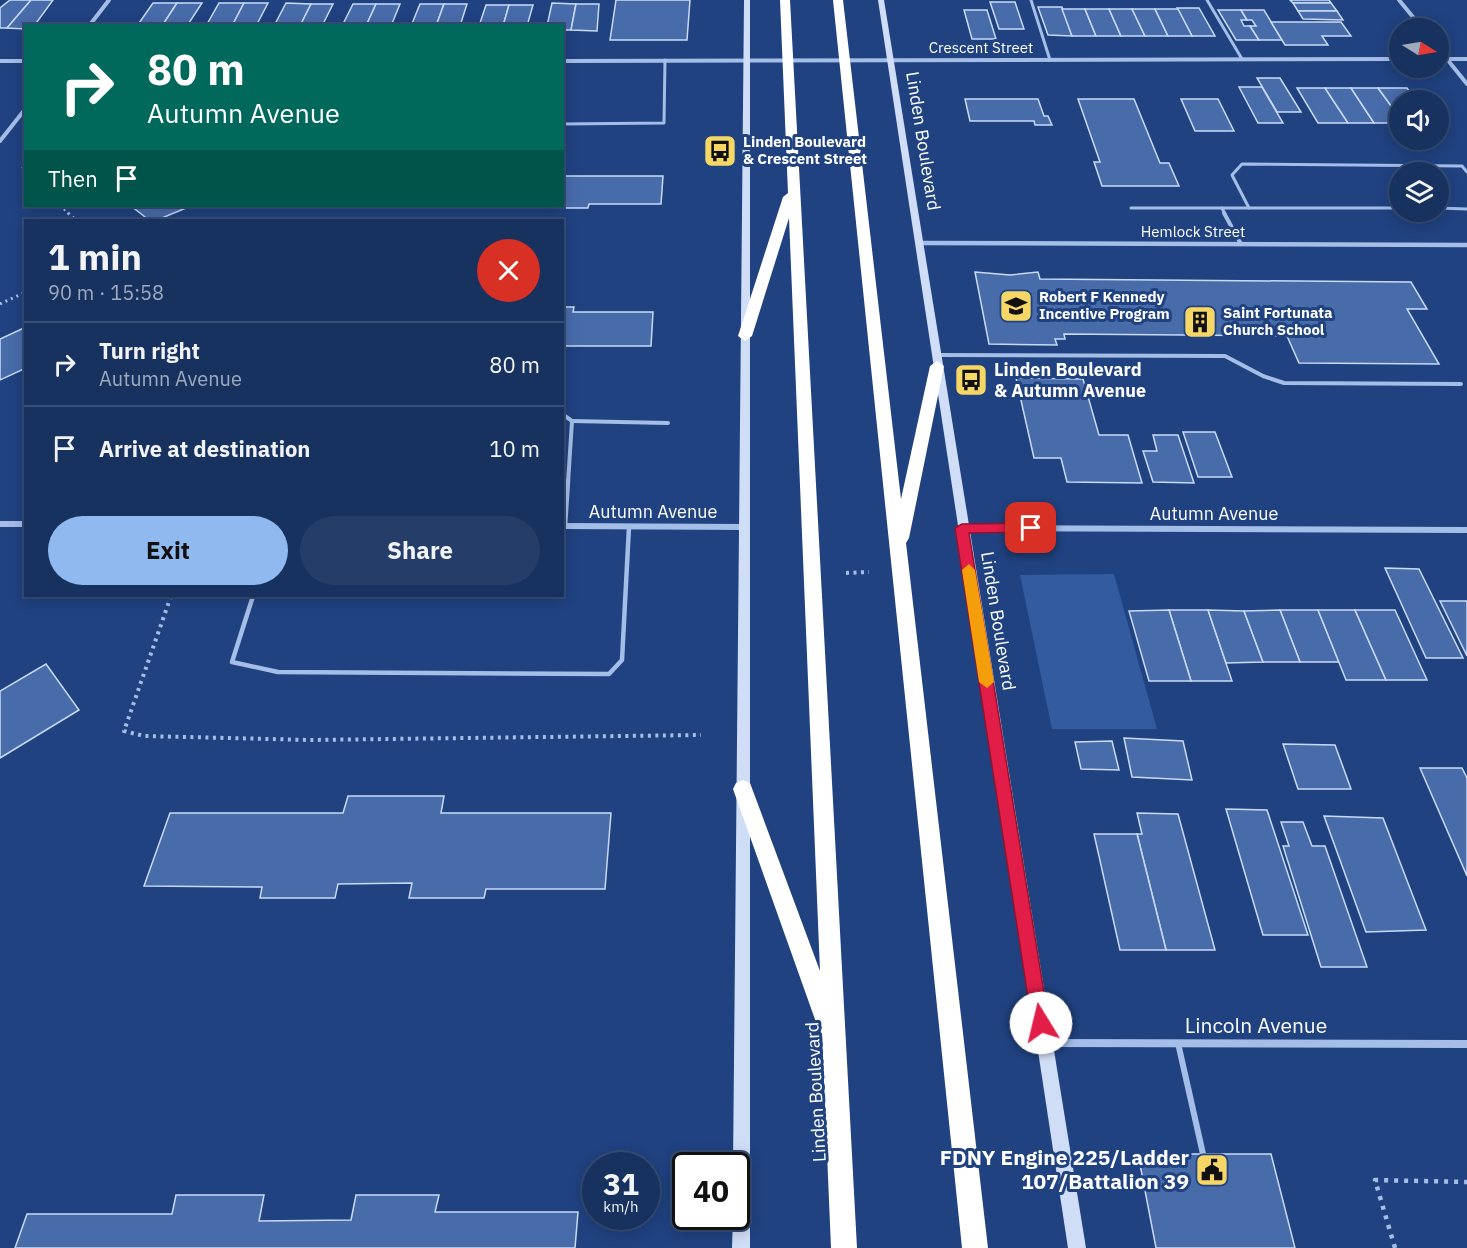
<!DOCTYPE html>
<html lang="en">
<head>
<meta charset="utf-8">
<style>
	:root { --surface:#183260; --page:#253e69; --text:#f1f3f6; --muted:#9faabd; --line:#364d75; --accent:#90b9f0 }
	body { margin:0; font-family:"IBM Plex Sans",sans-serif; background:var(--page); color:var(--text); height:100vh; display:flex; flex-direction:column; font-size:22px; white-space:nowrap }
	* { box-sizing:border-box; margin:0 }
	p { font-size:20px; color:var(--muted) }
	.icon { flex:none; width:33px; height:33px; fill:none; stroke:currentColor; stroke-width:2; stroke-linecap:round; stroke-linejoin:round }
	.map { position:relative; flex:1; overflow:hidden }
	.drawer { position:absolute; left:24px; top:219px; width:540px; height:378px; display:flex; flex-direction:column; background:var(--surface); border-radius:0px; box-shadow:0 3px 15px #0003,0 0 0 2px var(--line) }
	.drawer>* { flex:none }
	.top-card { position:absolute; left:24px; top:24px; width:540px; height:183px; border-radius:0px; box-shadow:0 3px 15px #0003,0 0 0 2px var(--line); background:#00695c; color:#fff; overflow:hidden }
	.needle { width:39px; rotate:101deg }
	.tools { position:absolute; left:1389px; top:18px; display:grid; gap:12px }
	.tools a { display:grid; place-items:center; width:60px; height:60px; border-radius:50%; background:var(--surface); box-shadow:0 3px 15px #0003,0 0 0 2px var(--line); font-size:30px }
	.speed { position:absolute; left:582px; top:1152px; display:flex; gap:12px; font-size:30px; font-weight:700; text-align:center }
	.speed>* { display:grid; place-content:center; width:78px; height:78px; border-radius:50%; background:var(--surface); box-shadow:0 3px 15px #0003,0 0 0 2px var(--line); line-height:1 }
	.speed small { font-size:15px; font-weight:400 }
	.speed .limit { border:3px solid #111; border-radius:9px; background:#fff; color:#111 }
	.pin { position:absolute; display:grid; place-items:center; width:51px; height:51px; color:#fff; margin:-26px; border-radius:12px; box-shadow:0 3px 9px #0006 }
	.me { position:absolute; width:66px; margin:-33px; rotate:351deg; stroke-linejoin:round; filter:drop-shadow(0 0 4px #0008) }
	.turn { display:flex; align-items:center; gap:21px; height:126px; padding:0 24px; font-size:27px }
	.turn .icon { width:78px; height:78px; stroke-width:2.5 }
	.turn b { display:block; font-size:42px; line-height:51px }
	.then { display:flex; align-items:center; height:57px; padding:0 24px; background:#0003; gap:12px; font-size:22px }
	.round { display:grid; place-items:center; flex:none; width:63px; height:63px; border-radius:32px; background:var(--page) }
	.head { display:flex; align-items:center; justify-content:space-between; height:102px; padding:0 24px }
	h1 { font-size:36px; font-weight:800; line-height:45px }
	.button { display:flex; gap:12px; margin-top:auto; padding:12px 24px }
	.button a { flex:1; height:69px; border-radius:36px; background:var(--accent); color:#111; font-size:24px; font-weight:800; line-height:69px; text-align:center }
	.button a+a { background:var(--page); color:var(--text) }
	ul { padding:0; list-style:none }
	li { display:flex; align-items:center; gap:18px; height:84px; padding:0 24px; border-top:2px solid var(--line) }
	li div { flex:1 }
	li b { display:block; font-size:22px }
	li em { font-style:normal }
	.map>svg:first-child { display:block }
	.green { fill:#335b9f }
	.building { fill:#486caa; stroke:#c9daf6; stroke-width:1.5 }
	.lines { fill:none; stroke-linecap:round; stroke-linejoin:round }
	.path-far3 { stroke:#a5bee8; stroke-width:2; stroke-dasharray:2 3; stroke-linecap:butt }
	.path-far2 { stroke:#a5bee8; stroke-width:3; stroke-dasharray:2 4; stroke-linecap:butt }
	.path-far1 { stroke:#a5bee8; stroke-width:4; stroke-dasharray:3 4.5; stroke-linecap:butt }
	.path { stroke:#a5bee8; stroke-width:4.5; stroke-dasharray:4 6; stroke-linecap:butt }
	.lane-far3 { stroke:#a5bee8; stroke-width:3 }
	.lane-far2 { stroke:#a5bee8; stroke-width:4 }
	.lane-far1 { stroke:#a5bee8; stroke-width:4.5 }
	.lane { stroke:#a5bee8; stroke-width:6 }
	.street-far3 { stroke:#a5bee8; stroke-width:4 }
	.street-far2 { stroke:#a5bee8; stroke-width:4.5 }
	.street-far1 { stroke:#a5bee8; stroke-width:6 }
	.street { stroke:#a5bee8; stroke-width:8 }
	.secondary { fill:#d0ddf6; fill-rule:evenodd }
	.highway { fill:#fff; fill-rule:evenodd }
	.route { fill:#e11d48; stroke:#92132f; stroke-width:1.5 }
	.slow { fill:#f59e0b }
	.labels { text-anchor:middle; stroke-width:6; stroke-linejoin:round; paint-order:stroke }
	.far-street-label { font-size:15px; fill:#fff; stroke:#204280 }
	.far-poi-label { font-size:15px; font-weight:bold; fill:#fff; stroke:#204280; text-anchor:start }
	.street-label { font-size:18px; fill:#fff; stroke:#204280 }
	.poi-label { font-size:18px; font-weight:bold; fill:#fff; stroke:#204280; text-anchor:start }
	.near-street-label { font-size:21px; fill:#fff; stroke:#204280 }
	.near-poi-label { font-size:21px; font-weight:bold; fill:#fff; stroke:#204280; text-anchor:end }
</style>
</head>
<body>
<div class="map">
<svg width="1467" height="1248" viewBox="0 0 1467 1248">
	<rect width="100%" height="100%" fill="#204280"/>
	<path class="green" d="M1114,574L1157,729H1052L1020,575Z"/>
	<g class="building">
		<path d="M10,0H31L7,28H0V8Z"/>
		<path d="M31,0H53L34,26H26V29L7,28Z"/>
		<path d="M616,0H690L687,40H610Z"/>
		<path d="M1290,0H1329L1331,3H1293Z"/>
		<path d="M990,2H1015L1024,29H999Z"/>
		<path d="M153,3H177L162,26H137Z"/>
		<path d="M177,3H202L187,26H162Z"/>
		<path d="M219,3H244L232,26H206Z"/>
		<path d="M244,3H268L256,26H232Z"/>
		<path d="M286,3L311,4L300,26H274Z"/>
		<path d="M552,3L576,4L571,30H562V26H547Z"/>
		<path d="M1293,3H1331L1337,11H1298Z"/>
		<path d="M311,4H333L322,26H300Z"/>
		<path d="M353,4H376L366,26H342Z"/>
		<path d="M376,4H400L391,26H366Z"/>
		<path d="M420,4H444L436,26H411Z"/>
		<path d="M444,4H467L460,26H436Z"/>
		<path d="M576,4H599L597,31L571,30Z"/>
		<path d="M486,5H509L503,26H479Z"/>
		<path d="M509,5H533L527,26H503Z"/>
		<path d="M1038,7H1062L1072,36L1048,35Z"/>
		<path d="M1177,8H1199L1215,36H1192Z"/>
		<path d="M1062,9H1085L1096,36H1072Z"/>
		<path d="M1085,9H1109L1121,36H1096Z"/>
		<path d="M1109,9H1132L1145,36H1121Z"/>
		<path d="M1132,9H1155L1168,36H1145Z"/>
		<path d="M1155,9H1178L1192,36H1168Z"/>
		<path d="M964,10H987L996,39H972Z"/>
		<path d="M1218,10H1241L1247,20H1241L1244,26H1250L1259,40H1236Z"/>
		<path d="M1241,10H1264L1282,40H1259L1250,26H1256L1252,20H1247Z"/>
		<path d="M1298,11H1337L1343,20L1303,19Z"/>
		<path d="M1271,22H1341L1351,36H1322L1328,45H1285Z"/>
		<path d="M1257,78H1280L1301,112H1277Z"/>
		<path d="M1239,87H1262L1283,123H1258Z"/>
		<path d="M1297,88H1325L1348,123H1318Z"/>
		<path d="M1325,88H1351L1374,123H1348Z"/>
		<path d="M1351,88H1378L1400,118V123H1374Z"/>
		<path d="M1378,88H1407L1416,100H1400V118Z"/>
		<path d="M965,99H1038L1044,116H1048L1052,125H1035L1034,121H970Z"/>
		<path d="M1078,99H1134L1160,163H1169L1179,186H1102L1094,162H1100Z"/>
		<path d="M1181,99H1218L1234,131H1195Z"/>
		<path d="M562,176H663L661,204H589L588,208H544L545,206H562Z"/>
		<path d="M131,206H191L157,220H149Z"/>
		<path d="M454,206H499V208H453Z"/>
		<path d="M975,272L1010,275L1038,272L1040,279L1411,282L1427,309H1407L1439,364L1299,363L1287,336L1064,334L1065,339H1055L1057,345L989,344Z"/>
		<path d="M562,307H574L573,312H653L651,346H562Z"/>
		<path d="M26,327V368L0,380V339Z"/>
		<path d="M1016,378L1083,379L1099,435H1128L1142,483L1067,482L1061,458H1034Z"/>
		<path d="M1183,432H1215L1232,477H1198Z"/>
		<path d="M1153,435H1178L1194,483L1153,482L1143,451H1157Z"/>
		<path d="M1385,568L1419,569L1463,658H1426Z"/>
		<path d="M1440,601H1467V656Z"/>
		<path d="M1169,610H1208L1232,681H1191Z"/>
		<path d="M1169,610L1191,681H1149L1129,611Z"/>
		<path d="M1208,610L1244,611L1263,662L1226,663Z"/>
		<path d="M1280,610H1318L1339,662H1300Z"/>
		<path d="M1280,610L1300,662H1263L1244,611Z"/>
		<path d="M1318,610H1355L1386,680H1346Z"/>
		<path d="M1355,610H1395L1427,680H1386Z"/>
		<path d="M46,664L79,710L0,758V691Z"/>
		<path d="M1124,738L1183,741L1192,780L1132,777Z"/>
		<path d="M1112,741L1119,770L1081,769L1075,742Z"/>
		<path d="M1283,744L1335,745L1351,789H1298Z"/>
		<path d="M1420,768H1462L1467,778V876Z"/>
		<path d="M348,796H444L441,813H611L605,889H486L484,898H409L412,883L338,884L335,898H260L262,887L144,886L170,813H343Z"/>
		<path d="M1226,809L1267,810L1308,935H1263Z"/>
		<path d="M1137,813L1178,814L1215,950H1166L1137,834H1142Z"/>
		<path d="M1324,816L1383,818L1426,930L1366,932Z"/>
		<path d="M1281,822H1303L1312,846H1325L1367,967H1321L1283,846H1289Z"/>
		<path d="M1094,834H1137L1166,950H1120Z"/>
		<path d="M1138,1154H1271L1295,1248H1156Z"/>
		<path d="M176,1195H264L259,1221L351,1220L356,1195H439L435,1212H578L575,1248H15L27,1214H172Z"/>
	</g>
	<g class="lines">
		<g class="path-far3">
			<path d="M22,167L26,171"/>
			<path d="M60,206L69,214"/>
		</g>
		<g class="path-far2">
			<path d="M68,213L76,220"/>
			<path d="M0,304L26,292"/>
		</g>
		<g class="path-far1">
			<path d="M846,573L869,572"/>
			<path d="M171,596L124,731L144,736L311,740L701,735"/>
		</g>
		<path class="path" d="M1395,1248L1375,1180L1467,1182"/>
		<g class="lane-far3">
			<path d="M1031,0L1050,60"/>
			<path d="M1207,0L1242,59"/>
			<path d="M562,124L664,123L665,60"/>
			<path d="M1131,208H1400"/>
			<path d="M1222,208L1225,214"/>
			<path d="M1249,208L1232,175L1242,164L1462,166L1467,172"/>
			<path d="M1438,208L1467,209"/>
		</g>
		<g class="lane-far2">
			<path d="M1224,213L1241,244"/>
			<path d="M938,355L1225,356L1263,376L1284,383L1461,384"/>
			<path d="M562,414L572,421L568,483"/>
			<path d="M572,421L668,423"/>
		</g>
		<g class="lane-far1">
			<path d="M565,526L568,481"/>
			<path d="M253,596L232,662L278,672L609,674L622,660L629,527"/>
		</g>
		<path class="lane" d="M1178,1043L1203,1154"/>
		<g class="street-far3">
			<path d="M1399,0L1422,28"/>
			<path d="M89,26L109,0"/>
			<path d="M1438,48L1467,84"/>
			<path d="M1438,59H1467"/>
			<path d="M0,61H26"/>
			<path d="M562,61L1400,59"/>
			<path d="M0,141L26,108"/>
		</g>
		<path class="street-far2" d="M918,243L1467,245"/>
		<g class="street-far1">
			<path d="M0,524H26"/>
			<path d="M562,526L743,527"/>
			<path d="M962,528L1467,530"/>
		</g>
		<path class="street" d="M1045,1043L1467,1044"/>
		<g class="secondary">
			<path d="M744,0H750V1248H732L733,1216H736V1166H733Z"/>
			<path d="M878,0H884L1086,1248H1068Z"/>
		</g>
		<g class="highway">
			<path d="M780,0H790L857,1248H831L822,1034L817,1025L733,789L736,783L743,780L750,783L820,971L789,218L752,336L745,341L738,336L783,197L788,193Z"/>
			<path d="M833,0H843L901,499L930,366L937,361L944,366L909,538L906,543L988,1248H962Z"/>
		</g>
	</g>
	<path class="route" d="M1031,523L1038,528L1031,532L969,533L1049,1023L1047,1029L1041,1031L1035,1029L1032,1023L955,528L962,524Z"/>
	<path class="slow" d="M969,564L975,570L994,682L987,688L979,682L962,570Z"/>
	<defs>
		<symbol id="bus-square" viewBox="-11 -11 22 22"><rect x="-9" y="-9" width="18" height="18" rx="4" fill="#f6d765" stroke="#204280"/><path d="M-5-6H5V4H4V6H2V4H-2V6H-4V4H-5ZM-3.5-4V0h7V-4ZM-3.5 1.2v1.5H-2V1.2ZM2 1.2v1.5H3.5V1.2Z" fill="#111"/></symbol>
		<symbol id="school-square" viewBox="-11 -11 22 22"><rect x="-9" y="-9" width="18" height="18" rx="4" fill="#f6d765" stroke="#204280"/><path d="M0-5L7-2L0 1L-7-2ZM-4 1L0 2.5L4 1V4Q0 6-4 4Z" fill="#111"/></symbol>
		<symbol id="building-square" viewBox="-11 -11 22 22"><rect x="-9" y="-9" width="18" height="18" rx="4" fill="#f6d765" stroke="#204280"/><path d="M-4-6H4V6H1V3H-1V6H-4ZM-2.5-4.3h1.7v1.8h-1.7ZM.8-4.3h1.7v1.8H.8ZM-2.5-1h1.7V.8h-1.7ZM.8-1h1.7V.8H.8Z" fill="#111"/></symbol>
		<symbol id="civic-square" viewBox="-11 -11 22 22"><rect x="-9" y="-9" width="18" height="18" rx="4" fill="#f6d765" stroke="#204280"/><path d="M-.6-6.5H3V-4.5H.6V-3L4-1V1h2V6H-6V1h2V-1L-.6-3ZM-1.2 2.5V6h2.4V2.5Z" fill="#111"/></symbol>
	</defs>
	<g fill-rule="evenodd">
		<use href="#bus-square" x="701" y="132" width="38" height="38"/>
		<use href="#school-square" x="997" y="287" width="38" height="38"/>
		<use href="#building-square" x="1181" y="303" width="38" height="38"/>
		<use href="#bus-square" x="952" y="361" width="38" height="38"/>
		<use href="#civic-square" x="1193" y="1151" width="38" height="38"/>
	</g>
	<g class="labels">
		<g class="far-street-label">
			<text x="981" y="53">Crescent Street</text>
			<text x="1193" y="237">Hemlock Street</text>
		</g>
		<g class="far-poi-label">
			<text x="743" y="147">Linden Boulevard<tspan x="743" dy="17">&amp; Crescent Street</tspan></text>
			<text x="1039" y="302">Robert F Kennedy<tspan x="1039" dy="17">Incentive Program</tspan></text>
			<text x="1223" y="318">Saint Fortunata<tspan x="1223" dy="17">Church School</tspan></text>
		</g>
		<g class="street-label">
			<text transform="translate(923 141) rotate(81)" y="6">Linden Boulevard</text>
			<text x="653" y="518">Autumn Avenue</text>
			<text x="1214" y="520">Autumn Avenue</text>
			<text transform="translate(998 621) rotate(81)" y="6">Linden Boulevard</text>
			<text transform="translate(816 1092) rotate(-93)" y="6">Linden Boulevard</text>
		</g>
		<g class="poi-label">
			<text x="994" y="376">Linden Boulevard<tspan x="994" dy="21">&amp; Autumn Avenue</tspan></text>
		</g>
		<g class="near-street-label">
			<text x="1256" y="1033">Lincoln Avenue</text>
		</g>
		<g class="near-poi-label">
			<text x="1189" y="1165">FDNY Engine 225/Ladder<tspan x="1189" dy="24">107/Battalion 39</tspan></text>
		</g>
	</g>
</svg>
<div class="tools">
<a><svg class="needle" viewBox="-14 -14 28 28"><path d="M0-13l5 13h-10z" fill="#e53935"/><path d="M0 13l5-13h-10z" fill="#9faabd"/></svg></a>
<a><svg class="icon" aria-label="sound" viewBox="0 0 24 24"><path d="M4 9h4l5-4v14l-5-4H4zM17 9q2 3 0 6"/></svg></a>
<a><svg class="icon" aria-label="layers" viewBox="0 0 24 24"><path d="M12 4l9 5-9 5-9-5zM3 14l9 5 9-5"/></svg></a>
</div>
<div class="speed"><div>31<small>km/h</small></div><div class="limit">40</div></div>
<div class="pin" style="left:1031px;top:528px;background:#d93025"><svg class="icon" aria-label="arrive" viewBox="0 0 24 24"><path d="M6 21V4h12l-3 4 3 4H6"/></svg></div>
<svg class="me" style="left:1041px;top:1023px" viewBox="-20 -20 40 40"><circle r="19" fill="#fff"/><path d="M0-13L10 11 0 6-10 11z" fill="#e11d48"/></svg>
<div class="top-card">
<div class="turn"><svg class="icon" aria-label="right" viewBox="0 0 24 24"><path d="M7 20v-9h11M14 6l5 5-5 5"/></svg><div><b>80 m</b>Autumn Avenue</div></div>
<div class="then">Then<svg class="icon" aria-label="arrive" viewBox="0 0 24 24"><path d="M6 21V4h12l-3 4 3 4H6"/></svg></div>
</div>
<section class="drawer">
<div class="head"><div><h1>1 min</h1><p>90 m · 15:58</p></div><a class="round" style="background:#d93025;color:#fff"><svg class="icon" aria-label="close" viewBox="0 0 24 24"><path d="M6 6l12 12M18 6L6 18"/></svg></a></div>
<ul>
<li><svg class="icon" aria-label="right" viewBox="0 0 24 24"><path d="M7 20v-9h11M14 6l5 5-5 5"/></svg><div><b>Turn right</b><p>Autumn Avenue</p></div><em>80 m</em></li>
<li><svg class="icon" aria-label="arrive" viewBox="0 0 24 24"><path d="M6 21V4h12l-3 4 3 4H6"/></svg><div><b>Arrive at destination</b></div><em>10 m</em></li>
</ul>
<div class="button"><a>Exit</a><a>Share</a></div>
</section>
</div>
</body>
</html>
